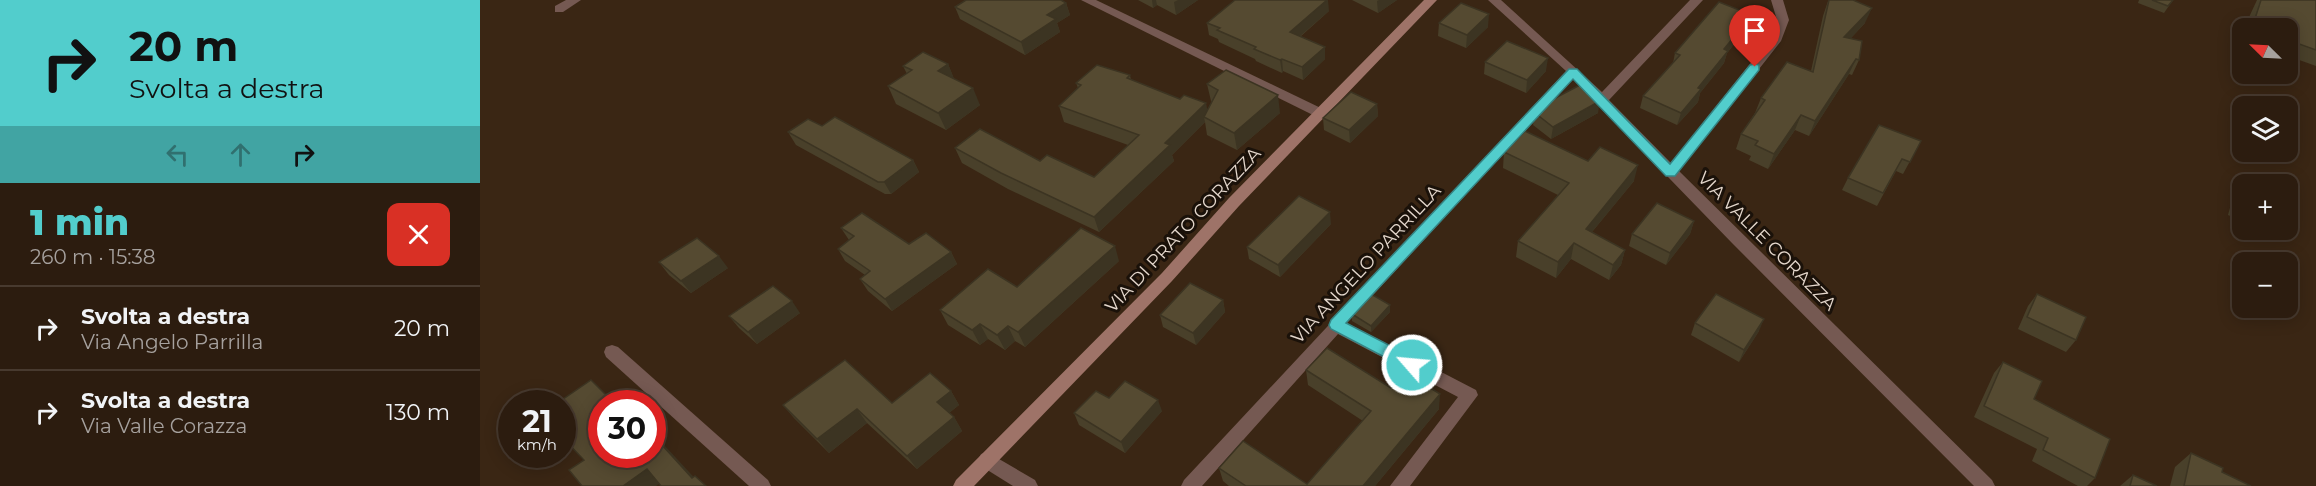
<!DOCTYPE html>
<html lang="it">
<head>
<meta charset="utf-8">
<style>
	:root { --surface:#2c1c0f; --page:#342518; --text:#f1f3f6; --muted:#a6a19e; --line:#483a2f; --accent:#52cdcc }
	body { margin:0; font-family:Montserrat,sans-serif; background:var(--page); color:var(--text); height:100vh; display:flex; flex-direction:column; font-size:22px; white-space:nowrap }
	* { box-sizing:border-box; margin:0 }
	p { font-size:20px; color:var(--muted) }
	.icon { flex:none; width:33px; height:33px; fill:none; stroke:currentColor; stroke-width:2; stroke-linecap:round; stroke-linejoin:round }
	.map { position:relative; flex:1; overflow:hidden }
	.sheet { display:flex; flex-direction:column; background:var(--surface); width:480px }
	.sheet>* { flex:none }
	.hud { background:#52cdcc; color:#111; overflow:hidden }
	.needle { width:39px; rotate:294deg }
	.controls { position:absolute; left:1752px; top:18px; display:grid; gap:12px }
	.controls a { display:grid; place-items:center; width:66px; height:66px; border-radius:12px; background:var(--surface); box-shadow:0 3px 15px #0003,0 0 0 2px var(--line); font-size:30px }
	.speed { position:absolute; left:18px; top:390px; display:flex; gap:12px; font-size:30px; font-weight:700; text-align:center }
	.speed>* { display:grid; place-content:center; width:78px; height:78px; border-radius:50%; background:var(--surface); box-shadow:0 3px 15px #0003,0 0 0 2px var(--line); line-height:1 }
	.speed small { font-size:15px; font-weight:400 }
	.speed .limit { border:9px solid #d22; background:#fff; color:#111 }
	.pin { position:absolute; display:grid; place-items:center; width:51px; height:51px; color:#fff; margin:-62px -26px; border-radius:50% 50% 50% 0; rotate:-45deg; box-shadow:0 0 6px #0007 }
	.pin .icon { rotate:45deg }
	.me { position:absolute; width:66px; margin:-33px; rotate:297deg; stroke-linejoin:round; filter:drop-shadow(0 0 4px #0008) }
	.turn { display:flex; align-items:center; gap:21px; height:126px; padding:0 30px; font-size:27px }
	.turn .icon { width:78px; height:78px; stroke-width:2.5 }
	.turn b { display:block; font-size:42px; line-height:51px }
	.lanes { display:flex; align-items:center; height:57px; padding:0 30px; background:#0003; justify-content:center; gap:30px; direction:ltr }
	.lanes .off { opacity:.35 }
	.round { display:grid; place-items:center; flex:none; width:63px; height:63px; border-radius:12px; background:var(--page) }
	.head { display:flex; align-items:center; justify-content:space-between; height:102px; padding:0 30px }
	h1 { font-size:36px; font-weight:800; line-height:45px; color:var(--accent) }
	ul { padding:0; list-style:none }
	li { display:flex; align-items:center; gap:18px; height:84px; padding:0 30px; border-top:2px solid var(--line) }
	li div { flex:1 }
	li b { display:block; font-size:22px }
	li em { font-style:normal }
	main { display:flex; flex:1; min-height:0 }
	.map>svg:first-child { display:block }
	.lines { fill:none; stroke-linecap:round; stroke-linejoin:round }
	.lane { fill:#755952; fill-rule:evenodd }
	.street { fill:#755952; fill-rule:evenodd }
	.secondary { fill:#9e7368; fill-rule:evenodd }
	.wall { fill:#49402a }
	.shaded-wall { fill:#3c3422 }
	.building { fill:#554a31; stroke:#3c3422; stroke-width:1.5 }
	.route { fill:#52cdcc; stroke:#358585; stroke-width:1.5 }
	.labels { text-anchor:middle; stroke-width:6; stroke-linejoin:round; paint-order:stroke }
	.street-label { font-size:18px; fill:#e5d8cd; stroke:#1a1109 }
</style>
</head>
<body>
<main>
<section class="sheet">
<div class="hud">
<div class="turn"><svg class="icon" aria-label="right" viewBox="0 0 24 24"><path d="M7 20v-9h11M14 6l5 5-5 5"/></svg><div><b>20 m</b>Svolta a destra</div></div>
<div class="lanes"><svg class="icon off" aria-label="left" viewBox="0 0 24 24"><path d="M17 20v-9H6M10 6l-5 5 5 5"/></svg><svg class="icon off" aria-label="ahead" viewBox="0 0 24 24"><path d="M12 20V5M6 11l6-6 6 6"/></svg><svg class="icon" aria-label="right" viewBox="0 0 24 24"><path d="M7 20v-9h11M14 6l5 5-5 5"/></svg></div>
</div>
<div class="head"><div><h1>1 min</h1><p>260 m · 15:38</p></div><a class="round" style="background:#d93025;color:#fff"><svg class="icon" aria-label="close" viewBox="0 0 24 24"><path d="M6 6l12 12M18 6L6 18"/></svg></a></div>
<ul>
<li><svg class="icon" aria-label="right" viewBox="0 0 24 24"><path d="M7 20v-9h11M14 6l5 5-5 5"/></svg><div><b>Svolta a destra</b><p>Via Angelo Parrilla</p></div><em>20 m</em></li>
<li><svg class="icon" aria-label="right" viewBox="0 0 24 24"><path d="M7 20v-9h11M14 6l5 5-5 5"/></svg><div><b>Svolta a destra</b><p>Via Valle Corazza</p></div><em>130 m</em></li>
</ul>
</section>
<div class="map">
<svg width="1836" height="486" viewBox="0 0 1836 486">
	<rect width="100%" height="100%" fill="#3a2614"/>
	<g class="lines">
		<path class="lane" d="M507,452L555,480L558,486H533L501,466L498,460L501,454Z"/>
		<g class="street">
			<path d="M86,0H101L83,12H75V6Z"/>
			<path d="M601,0H616L847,111L849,114L842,118L837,117Z"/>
			<path d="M1008,0H1021L1122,92L1210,0H1223L1129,100L1191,163L1289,40L1297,20L1291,0H1303L1309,20L1301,41L1199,171L1512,480L1515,486H1494L1252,243L1093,79L867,323L996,390L998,395L930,486H910L978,397L858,334L722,486H701L704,480L1086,71Z"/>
			<path d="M132,345L138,347L288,480L291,486H269L126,357L124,352L126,347Z"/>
		</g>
		<path class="secondary" d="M944,0H957L759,206L692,281L494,486H473L476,480L682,273L749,198Z"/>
	</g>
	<g class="wall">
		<path d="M658,0H718L696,15L677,5L673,8Z"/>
		<path d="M872,0H917L898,13Z"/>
		<path d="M1659,0H1693L1684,13L1658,3Z"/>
		<path d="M1777,0H1836V66L1808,56V28H1766L1770,15Z"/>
		<path d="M1348,1L1385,23L1370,39L1379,60L1372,75L1369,74L1329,136L1315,130L1288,169L1269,160L1271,156L1256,149L1261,134L1275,113L1281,98L1331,71L1343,16Z"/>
		<path d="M586,3L590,15L577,23L580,32L545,55L480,19L475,7Z"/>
		<path d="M849,11L820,37L845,47V59L823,80L803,71L802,73L776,61L775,59L739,42L738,39L729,35L727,23Z"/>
		<path d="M959,23L1008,27L986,48L958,36Z"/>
		<path d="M1268,27L1247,53L1244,63L1220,93L1218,102L1197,125L1160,108L1163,96L1193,63L1195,53Z"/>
		<path d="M1762,39V69L1754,66Z"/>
		<path d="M1005,62L1066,71L1046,93L1004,74Z"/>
		<path d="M468,64L474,79L500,105L466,130L416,104L408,86L427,74L423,66Z"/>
		<path d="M650,75L651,80L727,110L732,102L731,101L727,84L800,113L757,150L727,135L725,122L692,155L694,161L619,232L528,189L482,163L475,148L560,161L614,177L648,145L584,122L579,106L598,88L596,83Z"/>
		<path d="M897,104L898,116L870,143L844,130L843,118Z"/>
		<path d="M1055,113H1118L1071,139L1053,125Z"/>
		<path d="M342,126L433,160L439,172L411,194H405L316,145L308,132Z"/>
		<path d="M1441,141L1423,174L1416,171L1397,206L1362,190L1368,178Z"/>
		<path d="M1024,152L1108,161L1154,181L1112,232L1145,250L1141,265L1129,280L1091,259L1076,278L1036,257L1038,241L1078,195L1023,168Z"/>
		<path d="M1762,187V221L1748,215L1753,197Z"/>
		<path d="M1214,221L1210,234L1186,265L1149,246L1152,234Z"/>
		<path d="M851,224L800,277L769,259L767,247Z"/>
		<path d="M361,228L429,244L471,252L477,264L412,311L388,291L380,279L385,275L365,261L358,249L369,240Z"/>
		<path d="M639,261L545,347L535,341L525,350L508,339L500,345L468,325L460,310L537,287Z"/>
		<path d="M179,262L248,268L211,293L189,275Z"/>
		<path d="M1557,294L1596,340L1586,352L1538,329L1548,306Z"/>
		<path d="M743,300L745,312L716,345L683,327L680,315Z"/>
		<path d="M910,312L891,332L872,321V314Z"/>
		<path d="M320,313L277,344L259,328L249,316Z"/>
		<path d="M1215,323L1279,331L1259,362L1211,335Z"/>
		<path d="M1523,362L1554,399L1615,478L1607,486H1598L1552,461L1557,449L1494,417L1514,373Z"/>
		<path d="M826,370L911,388L959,409L895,486H749L743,481L739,468L827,484L883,421L828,385Z"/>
		<path d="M471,391L479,405L469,413L474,417L482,431L437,469L387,423L349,453L314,418L303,405L412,403Z"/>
		<path d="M629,398L682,411L645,453L599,425L594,413Z"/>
		<path d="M1711,453L1742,472L1771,486H1690L1695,467Z"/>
		<path d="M1653,475L1677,486H1640Z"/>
	</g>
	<g class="shaded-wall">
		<path d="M672,0H676L677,5L673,8Z"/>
		<path d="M698,0H718L696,15L694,2Z"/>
		<path d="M847,0H848L849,11L811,44L810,32Z"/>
		<path d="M899,0H917L898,13L897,1Z"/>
		<path d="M586,3L590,15L577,23L580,32L545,55L541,42L567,15Z"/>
		<path d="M1392,8L1385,23L1358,52L1364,37Z"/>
		<path d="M1009,14L1008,27L986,48L987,35Z"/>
		<path d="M1272,15L1268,27L1247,53L1244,63L1220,93L1218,102L1197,125L1201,113L1244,49Z"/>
		<path d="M845,47V59L823,80L822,67Z"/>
		<path d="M1068,58L1066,71L1046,93L1047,80Z"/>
		<path d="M802,59L803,71L802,73L800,60Z"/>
		<path d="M1376,59L1369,74L1329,136L1335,121Z"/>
		<path d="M468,64L475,81L458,71Z"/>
		<path d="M493,88L500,105L466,130L458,113Z"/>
		<path d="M798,95L800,113L757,150L754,133Z"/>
		<path d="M1120,101L1118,113L1071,139L1073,127Z"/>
		<path d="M726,103L729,118L724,117L725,122L692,155L694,161L619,232L614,217L685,143Z"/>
		<path d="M897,104L898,116L870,143L869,130Z"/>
		<path d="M1321,115L1315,130L1288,169L1294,154Z"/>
		<path d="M433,160L439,172L411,194L404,182Z"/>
		<path d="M1158,165L1154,181L1102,244L1106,229Z"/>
		<path d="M850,212L851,224L800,277L798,265Z"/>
		<path d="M1214,221L1210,234L1186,265L1190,253Z"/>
		<path d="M1094,243L1091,259L1076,278L1078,262Z"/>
		<path d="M635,246L639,261L545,347L538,332Z"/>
		<path d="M1145,250L1141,265L1129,280L1133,265Z"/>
		<path d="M471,252L477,264L412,311L405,299Z"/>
		<path d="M239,256L248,268L211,293L201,281Z"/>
		<path d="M743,300L745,312L716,345L713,333Z"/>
		<path d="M312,301L320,313L277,344L268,332Z"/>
		<path d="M910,305V312L891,332V326Z"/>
		<path d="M1284,319L1279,331L1259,362L1264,350Z"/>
		<path d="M500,324L508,339L500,345L492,330Z"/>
		<path d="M528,326L535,341L525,350L517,335Z"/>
		<path d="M471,391L479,405L465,416L457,402Z"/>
		<path d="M960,394L959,409L895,486H883Z"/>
		<path d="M678,400L682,411L645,453L641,442Z"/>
		<path d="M377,409L387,423L349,453L337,439Z"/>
		<path d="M474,417L482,431L437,469L427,456Z"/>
		<path d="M172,432L222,486L212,478L172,434Z"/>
		<path d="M167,469L182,482L176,486H143Z"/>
	</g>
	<g class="building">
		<path d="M486,0H581L586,3L567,15L576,19L541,42L475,7Z"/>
		<path d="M755,0H847L810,32L845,47L822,67L802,59L800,60L774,49L776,47L737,30L740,28L727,23Z"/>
		<path d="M1349,0H1373L1392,8L1364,37L1382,41L1379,60L1376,59L1335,121L1321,115L1294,154L1275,145L1278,141L1261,134L1285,100L1281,98L1307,62L1333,72Z"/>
		<path d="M1672,0H1693L1688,6Z"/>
		<path d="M1781,0H1836V50L1808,40V28H1772Z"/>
		<path d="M1239,2L1272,15L1244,49L1248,51L1218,88L1221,89L1201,113L1163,96L1200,55L1195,53Z"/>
		<path d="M981,3L1009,14L987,35L959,23Z"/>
		<path d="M1027,41L1068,58L1047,80L1005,62Z"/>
		<path d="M443,52L468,64L458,71L493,88L458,113L408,86L432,70L423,66Z"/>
		<path d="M617,65L650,75L647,78L700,99L704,95L726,103L685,143L690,145L614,217L521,173L475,148L500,129L560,161L567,155L614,177L659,135L579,106L601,85L596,83Z"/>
		<path d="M746,70L798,95L754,133L724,117L738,90L727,84Z"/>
		<path d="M1100,85L1120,101L1073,127L1055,113L1062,105Z"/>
		<path d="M871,92L897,104L869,130L843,118Z"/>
		<path d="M355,117L433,160L404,182H398L308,132L328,119L342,126Z"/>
		<path d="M1399,125L1441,141L1430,162L1422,159L1403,193L1368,178Z"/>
		<path d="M1045,131L1108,161L1120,147L1158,165L1106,229L1145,250L1133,265L1094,243L1078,262L1038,241L1089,183L1024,152Z"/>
		<path d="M1762,190V204L1759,202Z"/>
		<path d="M819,196L850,212L798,265L767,247Z"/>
		<path d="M1177,203L1214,221L1190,253L1152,234Z"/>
		<path d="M382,213L429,244L446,233L471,252L405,299L380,279L390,271L358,249L374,236L361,228Z"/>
		<path d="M601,228L635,246L538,332L528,326L517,335L500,324L492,330L460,310L508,269L537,287Z"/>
		<path d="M217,238L239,256L201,281L179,262Z"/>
		<path d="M710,283L743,300L713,333L680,315Z"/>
		<path d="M293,286L312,301L268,332L249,316Z"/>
		<path d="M891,294L910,305L891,326L872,314Z"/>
		<path d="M1236,294L1284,319L1264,350L1215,323Z"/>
		<path d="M1557,294L1606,317L1596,340L1547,317Z"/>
		<path d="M847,348L911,388L925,372L960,394L883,486H766L739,468L763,441L827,484L891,411L826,370Z"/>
		<path d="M365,360L412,403L450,373L471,391L457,402L474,417L427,456L377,409L337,439L303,405Z"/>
		<path d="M1523,362L1562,381L1554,399L1630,439L1615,478L1563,450L1568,438L1504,406Z"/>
		<path d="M111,380L135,404H122V454H172V434L212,478L215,476L226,486H181L167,469L143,486H102L89,470L104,460L82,437V404H76Z"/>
		<path d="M645,381L678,400L641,442L594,413L616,391L629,398Z"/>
		<path d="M1711,453L1743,468L1742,472L1771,486H1704Z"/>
		<path d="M1653,475L1677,486H1650Z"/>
	</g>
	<path class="route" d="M1275,64L1279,65V70L1195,176H1186L1093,79L866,323L938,360L940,365L938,369L932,371L927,369L851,329L849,325L851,320L1089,69H1097L1190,164L1270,65Z"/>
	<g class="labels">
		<g class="street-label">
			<text transform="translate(703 230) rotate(-47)" y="6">VIA DI PRATO CORAZZA</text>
			<text transform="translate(1287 241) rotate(45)" y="6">VIA VALLE CORAZZA</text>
			<text transform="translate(886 264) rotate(-47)" y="6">VIA ANGELO PARRILLA</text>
		</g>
	</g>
</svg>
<div class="controls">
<a><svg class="needle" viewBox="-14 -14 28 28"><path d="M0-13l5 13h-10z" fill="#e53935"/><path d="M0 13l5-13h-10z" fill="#a6a19e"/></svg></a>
<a><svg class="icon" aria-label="layers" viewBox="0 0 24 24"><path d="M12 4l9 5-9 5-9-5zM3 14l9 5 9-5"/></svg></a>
<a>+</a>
<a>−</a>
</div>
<div class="speed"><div>21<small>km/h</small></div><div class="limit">30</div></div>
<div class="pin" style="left:1275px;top:67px;background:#d93025"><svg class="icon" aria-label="arrive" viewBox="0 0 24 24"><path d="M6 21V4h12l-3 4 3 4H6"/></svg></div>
<svg class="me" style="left:932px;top:365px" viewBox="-20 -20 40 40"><circle r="17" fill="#52cdcc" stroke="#fff" stroke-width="3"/><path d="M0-11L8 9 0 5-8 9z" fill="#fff"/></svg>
</div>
</main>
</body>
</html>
